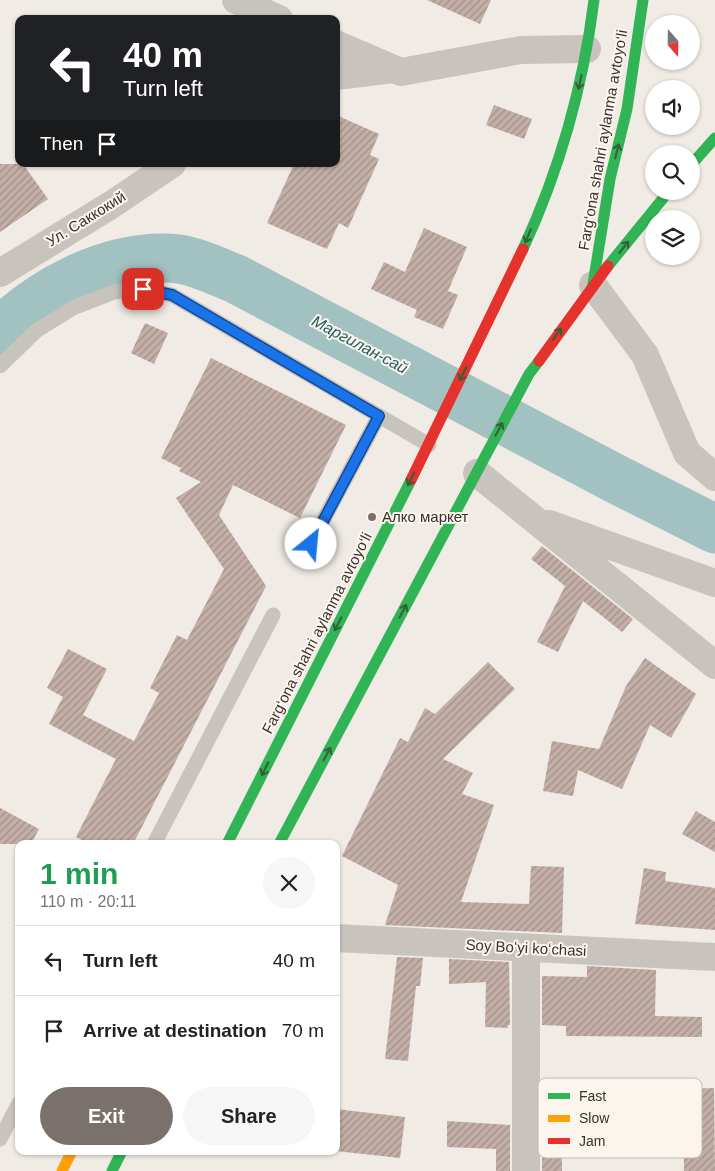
<!DOCTYPE html>
<html lang="en">
<head>
<meta charset="utf-8">
<style>
	:root { --surface:#fff; --page:#f6f6f6; --text:#222; --muted:#767676; --line:#e0e0e0; --accent:#7a716c }
	body { margin:0; font-family:Arial,sans-serif; background:var(--page); color:var(--text); height:100vh; display:flex; flex-direction:column; font-size:19px; white-space:nowrap }
	* { box-sizing:border-box; margin:0 }
	p { font-size:16px; color:var(--muted) }
	.icon { flex:none; width:28px; height:28px; fill:none; stroke:currentColor; stroke-width:2; stroke-linecap:round; stroke-linejoin:round }
	.map { position:relative; flex:1; overflow:hidden }
	.side { position:absolute; left:15px; top:840px; width:325px; height:315px; display:flex; flex-direction:column; background:var(--surface); border-radius:10px; box-shadow:0 1px 4px #0004 }
	.side>* { flex:none }
	.top-card { position:absolute; left:15px; top:15px; width:325px; height:152px; border-radius:10px; box-shadow:0 1px 4px #0004; background:#202124; color:#fff; overflow:hidden }
	.needle { width:32px; rotate:160deg }
	.buttons { position:absolute; left:645px; top:15px; display:grid; gap:10px }
	.buttons a { display:grid; place-items:center; width:55px; height:55px; border-radius:50%; background:var(--surface); box-shadow:0 1px 4px #0004; font-size:25px }
	.pin { position:absolute; display:grid; place-items:center; width:42px; height:42px; color:#fff; margin:-21px; border-radius:10px; box-shadow:0 2px 8px #0006 }
	.me { position:absolute; width:55px; margin:-28px; rotate:28deg; stroke-linejoin:round; filter:drop-shadow(0 0 4px #0008) }
	.turn { display:flex; align-items:center; gap:18px; height:105px; padding:0 25px; font-size:22px }
	.turn .icon { width:65px; height:65px; stroke-width:2.5 }
	.turn b { display:block; font-size:35px; line-height:42px }
	.then { display:flex; align-items:center; height:48px; padding:0 25px; background:#0003; gap:10px; font-size:19px }
	.round { display:grid; place-items:center; flex:none; width:52px; height:52px; border-radius:26px; background:var(--page) }
	.head { display:flex; align-items:center; justify-content:space-between; height:85px; padding:0 25px }
	h1 { font-size:30px; font-weight:700; line-height:38px; color:#1e9e55 }
	.cta { display:flex; gap:10px; margin-top:auto; padding:10px 25px }
	.cta a { flex:1; height:58px; border-radius:30px; background:var(--accent); color:#fff; font-size:20px; font-weight:700; line-height:58px; text-align:center }
	.cta a+a { background:var(--page); color:var(--text) }
	ul { padding:0; list-style:none }
	li { display:flex; align-items:center; gap:15px; height:70px; padding:0 25px; border-top:1px solid var(--line) }
	li div { flex:1 }
	li b { display:block; font-size:19px }
	li em { font-style:normal }
	.map>svg:first-child { display:block }
	.lines { fill:none; stroke-linecap:round; stroke-linejoin:round }
	.river { stroke:#a1c2c1; stroke-width:49 }
	.building { fill:url(#building-hatch) }
	.lane { stroke:#c9c3be; stroke-width:15 }
	.street { stroke:#c9c3be; stroke-width:28 }
	.fast { stroke:#30b455; stroke-width:11 }
	.slow { stroke:#ff9f0a; stroke-width:11 }
	.jam { stroke:#e5322d; stroke-width:11 }
	.oneway { stroke:#375e3a }
	.route-casing { stroke:#114b97; stroke-width:12 }
	.route { stroke:#1a73e8; stroke-width:9 }
	.poi-dot { fill:#7a716c; stroke:#fbf5ee; stroke-width:2 }
	.labels { text-anchor:middle; stroke-width:4; stroke-linejoin:round; paint-order:stroke }
	.street-label { font-size:15px; fill:#3b302b; stroke:#fbf5ee }
	.poi-label { font-size:15px; fill:#3b302b; stroke:#fbf5ee; text-anchor:start }
	.water-label { font-size:16px; font-style:italic; fill:#1f5a5e; stroke:#fbf5ee }
	.key { fill:#fbf5ee; stroke:#c1bab4; stroke-width:1 }
	.key-label { font-size:14px; fill:#3b302b }
</style>
</head>
<body>
<div class="map">
<svg width="715" height="1171" viewBox="0 0 715 1171">
	<defs>
		<pattern id="building-hatch" width="6" height="6" patternUnits="userSpaceOnUse" patternTransform="scale(1.25)"><rect width="6" height="6" fill="#c3afa7"/><path d="M-1 1l2-2M0 6l6-6M5 7l2-2" fill="none" stroke="#a08f88"/></pattern>
	</defs>
	<rect width="100%" height="100%" fill="#f0ebe5"/>
	<g class="lines">
		<path class="river" d="M0,332C43,290 105,257 166,258C190,258 214,270 236,279L618,480L715,529"/>
	</g>
	<g class="building">
		<path d="M427,0H491L480,24Z"/>
		<path d="M494,105L532,119L524,139L486,125Z"/>
		<path d="M336,115L379,134L370,155L379,159L348,228L339,223L327,249L267,223L294,164H336Z"/>
		<path d="M0,164H23L48,199L0,232Z"/>
		<path d="M424,228L467,247L448,291L458,295L443,329L414,317L417,310L371,289L384,262L405,272Z"/>
		<path d="M145,323L168,333L154,364L131,353Z"/>
		<path d="M211,358L346,425L300,518L233,485L219,515L266,586L133,844H89L76,837L116,759L49,724L63,697L47,688L68,649L107,669L83,715L134,741L159,693L150,688L177,635L187,640L224,569L176,498L201,482L179,471L181,468L161,458Z"/>
		<path d="M542,546L633,619L622,632L583,601L558,652L537,642L565,586L531,559Z"/>
		<path d="M645,658L696,694L671,738L650,725L622,789L578,770L573,796L543,791L552,741L599,749L626,686Z"/>
		<path d="M488,662L515,689L443,759L473,773L462,794L494,805L461,902L529,904L531,866L564,867L562,933L385,925L398,885L342,856L400,738L408,742L425,708L435,714Z"/>
		<path d="M0,808L39,829L31,844H0Z"/>
		<path d="M696,811L715,822V852L682,834Z"/>
		<path d="M644,868L666,872L665,881L715,888V930L635,924Z"/>
		<path d="M397,957L423,958L420,986H416L408,1061L385,1059Z"/>
		<path d="M449,959L509,962L510,1025H508V1028L485,1027L486,982L449,984Z"/>
		<path d="M587,966L656,970L655,1016L702,1017V1037L566,1036V1026L542,1025V976L587,977Z"/>
		<path d="M542,1079L585,1080L584,1103H562V1171H542Z"/>
		<path d="M714,1088L715,1171H684L683,1089Z"/>
		<path d="M336,1109L405,1117L400,1158L336,1151Z"/>
		<path d="M447,1121L510,1125V1171H496V1149L447,1147Z"/>
	</g>
	<g class="lines">
		<g class="lane">
			<path d="M0,366L36,331L73,308L114,292L143,289L172,295L429,445"/>
			<path d="M311,543L379,416"/>
			<path d="M154,844L273,615"/>
			<path d="M0,1139L19,1103"/>
		</g>
		<g class="street">
			<path d="M236,0L279,19"/>
			<path d="M336,44L401,72L521,50L587,49"/>
			<path d="M336,76L393,69"/>
			<path d="M0,273L111,205L172,164"/>
			<path d="M593,285L645,355L687,453L715,477"/>
			<path d="M477,473L715,665"/>
			<path d="M549,524L715,583"/>
			<path d="M336,938L715,957"/>
			<path d="M526,1171V948"/>
		</g>
		<g class="fast">
			<path d="M691,165L715,138"/>
			<path d="M523,249C560,169 583,88 594,0"/>
			<path d="M608,266L669,191"/>
			<path d="M593,284L610,179L627,109L643,0"/>
			<path d="M227,844L411,480"/>
			<path d="M279,844L529,374L539,361"/>
			<path d="M112,1171L122,1151"/>
		</g>
		<path class="slow" d="M62,1171L72,1151"/>
		<g class="jam">
			<path d="M539,361L608,266"/>
			<path d="M411,480L523,249"/>
		</g>
	</g>
	<defs><path id="oneway-shaft" d="M-6 0H5M1.5-3L5.5 0L1.5 3" fill="none" stroke-width="1.6" stroke-linecap="round" stroke-linejoin="round" transform="scale(1.25)"/></defs>
	<g class="oneway">
		<use href="#oneway-shaft" transform="translate(580 82) rotate(102)"/>
		<use href="#oneway-shaft" transform="translate(617 151) rotate(-76)"/>
		<use href="#oneway-shaft" transform="translate(528 236) rotate(113)"/>
		<use href="#oneway-shaft" transform="translate(624 247) rotate(-51)"/>
		<use href="#oneway-shaft" transform="translate(557 334) rotate(-54)"/>
		<use href="#oneway-shaft" transform="translate(463 374) rotate(116)"/>
		<use href="#oneway-shaft" transform="translate(499 429) rotate(-62)"/>
		<use href="#oneway-shaft" transform="translate(411 479) rotate(117)"/>
		<use href="#oneway-shaft" transform="translate(403 611) rotate(-62)"/>
		<use href="#oneway-shaft" transform="translate(338 624) rotate(117)"/>
		<use href="#oneway-shaft" transform="translate(327 754) rotate(-62)"/>
		<use href="#oneway-shaft" transform="translate(265 769) rotate(117)"/>
	</g>
	<g class="lines">
		<defs>
			<path id="route" d="M143,289L172,295L379,416L311,544"/>
		</defs>
		<use href="#route" class="route-casing"/>
		<use href="#route" class="route"/>
	</g>
	<circle class="poi-dot" cx="372" cy="517" r="5"/>
	<g class="labels">
		<g class="street-label">
			<text transform="translate(603 140) rotate(-80)" y="5">Farg‘ona shahri aylanma avtoyo‘li</text>
			<text transform="translate(86 219) rotate(-32)" y="5">Ул. Саккокий</text>
			<text transform="translate(317 633) rotate(-63)" y="5">Farg‘ona shahri aylanma avtoyo‘li</text>
			<text transform="translate(526 948) rotate(3)" y="5">Soy Boʻyi koʻchasi</text>
		</g>
		<g class="poi-label">
			<text x="382" y="522">Алко маркет</text>
		</g>
		<g class="water-label">
			<text transform="translate(360 344) rotate(28)" y="6">Маргилан-сай</text>
		</g>
	</g>
	<rect x="538" y="1078" width="164" height="80" rx="8" class="key"/>
	<rect x="548" y="1093" width="22" height="6" fill="#30b455"/>
	<rect x="548" y="1115" width="22" height="7" fill="#ff9f0a"/>
	<rect x="548" y="1138" width="22" height="6" fill="#e5322d"/>
	<g class="key-label">
		<text x="579" y="1101">Fast</text>
		<text x="579" y="1123">Slow</text>
		<text x="579" y="1146">Jam</text>
	</g>
</svg>
<div class="buttons">
<a><svg class="needle" viewBox="-14 -14 28 28"><path d="M0-13l5 13h-10z" fill="#e53935"/><path d="M0 13l5-13h-10z" fill="#767676"/></svg></a>
<a><svg class="icon" aria-label="sound" viewBox="0 0 24 24"><path d="M4 9h4l5-4v14l-5-4H4zM17 9q2 3 0 6"/></svg></a>
<a><svg class="icon" aria-label="search" viewBox="0 0 24 24"><circle cx="10" cy="10" r="6"/><path d="M15 15l6 6"/></svg></a>
<a><svg class="icon" aria-label="layers" viewBox="0 0 24 24"><path d="M12 4l9 5-9 5-9-5zM3 14l9 5 9-5"/></svg></a>
</div>
<div class="pin" style="left:143px;top:289px;background:#d93025"><svg class="icon" aria-label="arrive" viewBox="0 0 24 24"><path d="M6 21V4h12l-3 4 3 4H6"/></svg></div>
<svg class="me" style="left:311px;top:544px" viewBox="-20 -20 40 40"><circle r="19" fill="#fff"/><path d="M0-13L10 11 0 6-10 11z" fill="#1a73e8"/></svg>
<div class="top-card">
<div class="turn"><svg class="icon" aria-label="left" viewBox="0 0 24 24"><path d="M17 20v-9H6M10 6l-5 5 5 5"/></svg><div><b>40 m</b>Turn left</div></div>
<div class="then">Then<svg class="icon" aria-label="arrive" viewBox="0 0 24 24"><path d="M6 21V4h12l-3 4 3 4H6"/></svg></div>
</div>
<section class="side">
<div class="head"><div><h1>1 min</h1><p>110 m · 20:11</p></div><a class="round"><svg class="icon" aria-label="close" viewBox="0 0 24 24"><path d="M6 6l12 12M18 6L6 18"/></svg></a></div>
<ul>
<li><svg class="icon" aria-label="left" viewBox="0 0 24 24"><path d="M17 20v-9H6M10 6l-5 5 5 5"/></svg><div><b>Turn left</b></div><em>40 m</em></li>
<li><svg class="icon" aria-label="arrive" viewBox="0 0 24 24"><path d="M6 21V4h12l-3 4 3 4H6"/></svg><div><b>Arrive at destination</b></div><em>70 m</em></li>
</ul>
<div class="cta"><a>Exit</a><a>Share</a></div>
</section>
</div>
</body>
</html>
